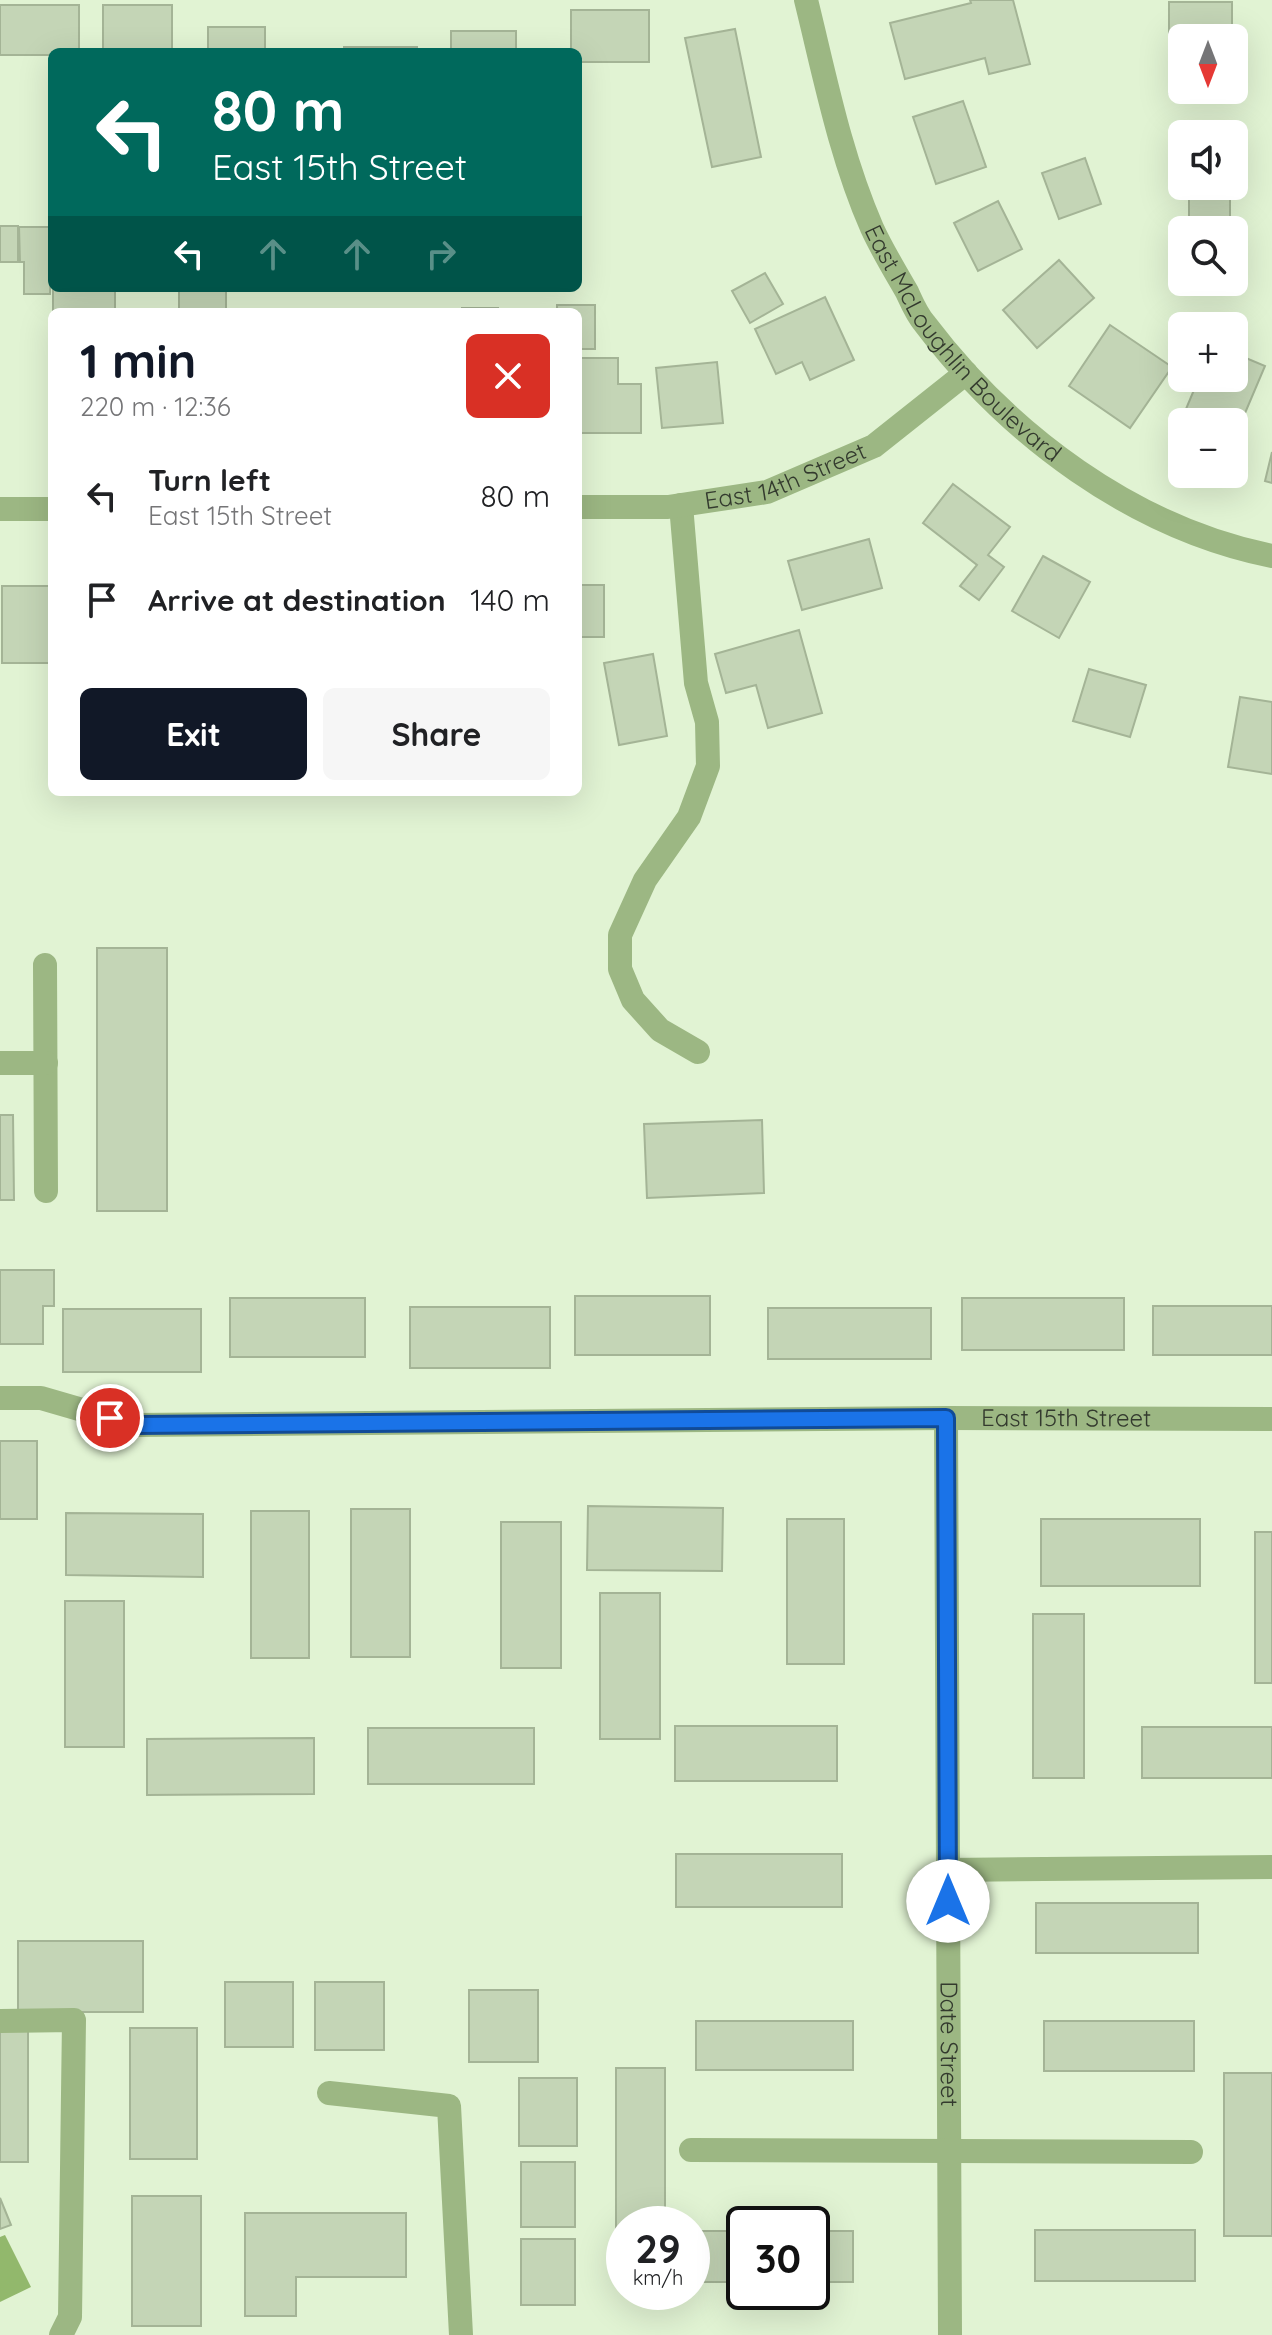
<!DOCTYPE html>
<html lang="en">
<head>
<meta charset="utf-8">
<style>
	:root { --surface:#fff; --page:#f6f6f6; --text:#202124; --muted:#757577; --accent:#111827 }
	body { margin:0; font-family:Quicksand,sans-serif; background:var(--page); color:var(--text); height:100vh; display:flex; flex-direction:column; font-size:30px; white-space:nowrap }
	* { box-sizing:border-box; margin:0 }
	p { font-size:26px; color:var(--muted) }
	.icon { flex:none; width:44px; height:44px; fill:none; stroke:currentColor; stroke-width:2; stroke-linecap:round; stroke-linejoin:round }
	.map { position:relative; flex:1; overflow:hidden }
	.panel { position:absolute; left:48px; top:308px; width:534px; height:488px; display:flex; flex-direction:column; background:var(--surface); border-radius:12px; box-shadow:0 8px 32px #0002 }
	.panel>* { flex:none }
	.top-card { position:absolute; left:48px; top:48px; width:534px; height:244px; border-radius:12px; box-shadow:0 8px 32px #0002; background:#00695c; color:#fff; overflow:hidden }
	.needle { width:52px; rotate:180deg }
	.buttons { position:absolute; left:1168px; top:24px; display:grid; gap:16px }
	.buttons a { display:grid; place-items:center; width:80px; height:80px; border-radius:12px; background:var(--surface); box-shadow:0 8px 32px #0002; font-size:40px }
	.speed { position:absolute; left:606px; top:2206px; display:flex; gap:16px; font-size:40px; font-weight:700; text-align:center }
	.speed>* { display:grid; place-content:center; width:104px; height:104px; border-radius:50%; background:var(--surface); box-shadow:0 8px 32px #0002; line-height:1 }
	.speed small { font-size:20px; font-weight:400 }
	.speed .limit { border:4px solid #111; border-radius:12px; background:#fff; color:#111 }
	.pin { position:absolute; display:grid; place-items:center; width:68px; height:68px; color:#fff; margin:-34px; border:4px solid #fff; border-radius:50%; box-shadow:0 2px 8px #0007 }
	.me { position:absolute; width:88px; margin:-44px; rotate:0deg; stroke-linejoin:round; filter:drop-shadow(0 0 6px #0008) }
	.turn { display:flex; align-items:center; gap:28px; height:168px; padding:0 32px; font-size:36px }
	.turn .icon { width:104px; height:104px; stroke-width:2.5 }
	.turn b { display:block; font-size:56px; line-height:68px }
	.lanes { display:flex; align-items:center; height:76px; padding:0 32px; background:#0003; justify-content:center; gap:40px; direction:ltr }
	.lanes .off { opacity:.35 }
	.round { display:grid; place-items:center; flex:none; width:84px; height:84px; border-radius:12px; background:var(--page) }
	.head { display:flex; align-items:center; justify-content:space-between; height:136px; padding:0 32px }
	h1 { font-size:48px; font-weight:800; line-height:60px; color:var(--accent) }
	.primary-button { display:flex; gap:16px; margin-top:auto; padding:16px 32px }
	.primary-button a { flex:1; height:92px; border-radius:12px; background:var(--accent); color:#fff; font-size:32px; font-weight:800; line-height:92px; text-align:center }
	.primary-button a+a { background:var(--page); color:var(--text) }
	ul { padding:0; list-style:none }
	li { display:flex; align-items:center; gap:24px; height:104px; padding:0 32px }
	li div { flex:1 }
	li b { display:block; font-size:30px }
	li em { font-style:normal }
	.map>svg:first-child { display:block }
	.water { fill:#92b86c }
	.building { fill:#c4d5b6; stroke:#a4b496; stroke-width:2 }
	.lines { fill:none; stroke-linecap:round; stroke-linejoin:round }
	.minor { stroke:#9cb783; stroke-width:24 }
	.route-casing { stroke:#114b97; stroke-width:20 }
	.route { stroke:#1a73e8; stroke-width:14 }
	.labels { text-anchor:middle; stroke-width:7; stroke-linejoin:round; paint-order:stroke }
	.street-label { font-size:24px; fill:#333a2e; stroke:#fff }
</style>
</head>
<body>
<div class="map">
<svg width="1272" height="2335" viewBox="0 0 1272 2335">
	<rect width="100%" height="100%" fill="#e1f3d3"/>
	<path class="water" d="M5,2235L31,2287L0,2302V2237Z"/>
	<g class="building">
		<path d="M970,0H1013L1030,64L989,74L985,58L905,79L890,23L971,3Z"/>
		<path d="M1169,2H1232V38H1182V90H1232V93H1169Z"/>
		<path d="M0,5H79V52H52V55H0Z"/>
		<rect x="103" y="5" width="69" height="47"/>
		<path d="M571,10H649V62H578V52H571Z"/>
		<rect x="208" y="27" width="57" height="25"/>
		<path d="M735,29L761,157L712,167L685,38Z"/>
		<rect x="451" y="31" width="65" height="21"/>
		<rect x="344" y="47" width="73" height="5"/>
		<path d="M963,101L986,167L936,184L913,117Z"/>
		<path d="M1085,158L1101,204L1059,219L1042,173Z"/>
		<rect x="1189" y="186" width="41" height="43"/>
		<path d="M998,201L1022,249L978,271L954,223Z"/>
		<rect x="0" y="226" width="18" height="36"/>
		<path d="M19,227H52L50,294H24V262H20Z"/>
		<path d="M1059,260L1094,298L1037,348L1003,310Z"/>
		<path d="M765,273L783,304L750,323L732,291Z"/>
		<rect x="53" y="288" width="62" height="24"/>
		<rect x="179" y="288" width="47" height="24"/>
		<path d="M825,297L854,360L810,380L802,362L776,374L755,329Z"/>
		<path d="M557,305H595V349H578V312H557Z"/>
		<rect x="462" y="308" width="36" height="4"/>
		<path d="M1110,325L1172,367L1130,428L1069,386Z"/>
		<path d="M1234,353L1265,366L1234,439V422H1182V452L1170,447L1199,378H1234Z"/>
		<path d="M578,358H618V384H641V433H578Z"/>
		<path d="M717,362L723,423L662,428L656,368Z"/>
		<path d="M1272,452V483L1265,481Z"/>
		<path d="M953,484L1010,527L988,555L1004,567L979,600L960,586L977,565L923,523Z"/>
		<path d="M869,539L882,588L802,610L788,561Z"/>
		<path d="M1043,556L1090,582L1059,638L1012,611Z"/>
		<rect x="578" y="585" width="26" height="52"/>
		<rect x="2" y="586" width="50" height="77"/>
		<path d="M799,630L822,713L768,728L756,685L726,693L715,654Z"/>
		<path d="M653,654L667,736L619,745L604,663Z"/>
		<path d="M1089,669L1146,685L1130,737L1073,721Z"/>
		<path d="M1240,697L1272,702V774L1228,767Z"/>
		<path d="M172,792H217L216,795H172Z"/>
		<rect x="97" y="948" width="70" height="263"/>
		<path d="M0,1115H13L14,1200H0Z"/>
		<path d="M762,1120L764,1193L647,1198L644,1124Z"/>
		<path d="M0,1270H54V1306H43V1344H0Z"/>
		<rect x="575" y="1296" width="135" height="59"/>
		<rect x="230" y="1298" width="135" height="59"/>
		<rect x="962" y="1298" width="162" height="52"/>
		<rect x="1153" y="1306" width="119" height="49"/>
		<rect x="410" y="1307" width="140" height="61"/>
		<rect x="768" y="1308" width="163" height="51"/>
		<rect x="63" y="1309" width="138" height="63"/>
		<rect x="0" y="1441" width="37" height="78"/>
		<path d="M588,1506L723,1508L722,1571L587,1570Z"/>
		<rect x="351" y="1509" width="59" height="148"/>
		<rect x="251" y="1511" width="58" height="147"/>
		<path d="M66,1513L203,1514V1577L66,1575Z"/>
		<rect x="787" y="1519" width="57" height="145"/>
		<rect x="1041" y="1519" width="159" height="67"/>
		<rect x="501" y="1522" width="60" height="146"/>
		<rect x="1255" y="1532" width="17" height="151"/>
		<rect x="600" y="1593" width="60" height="146"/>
		<rect x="65" y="1601" width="59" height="146"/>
		<rect x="1033" y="1614" width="51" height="164"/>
		<rect x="675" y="1726" width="162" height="55"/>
		<rect x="1142" y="1727" width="130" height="51"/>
		<rect x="368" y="1728" width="166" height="56"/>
		<path d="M314,1738V1794L147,1795V1739Z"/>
		<rect x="676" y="1854" width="166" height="53"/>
		<rect x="1036" y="1903" width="162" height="50"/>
		<rect x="18" y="1941" width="125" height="71"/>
		<rect x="225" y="1982" width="68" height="65"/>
		<rect x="315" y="1982" width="69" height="68"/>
		<rect x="469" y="1990" width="69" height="72"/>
		<rect x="696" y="2021" width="157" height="49"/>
		<rect x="1044" y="2021" width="150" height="50"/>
		<rect x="130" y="2028" width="67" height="131"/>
		<rect x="0" y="2030" width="28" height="132"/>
		<path d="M616,2068H665V2224H624V2231H616Z"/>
		<rect x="1224" y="2073" width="48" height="163"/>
		<rect x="519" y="2078" width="58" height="68"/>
		<rect x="521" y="2162" width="54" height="65"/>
		<rect x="132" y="2196" width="69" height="130"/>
		<path d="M0,2198L11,2225L0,2229Z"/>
		<path d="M245,2213H406V2277H296V2316H245Z"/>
		<rect x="1035" y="2230" width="160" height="51"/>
		<rect x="698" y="2231" width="46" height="51"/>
		<rect x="812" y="2231" width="41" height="51"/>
		<rect x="521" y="2239" width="54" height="66"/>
	</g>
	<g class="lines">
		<g class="minor">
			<path id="s1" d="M806,0C825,77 840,155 872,228C882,250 895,271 907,292C912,303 917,315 925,324C1009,435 1133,528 1272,556"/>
			<path d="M681,505L696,683L707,722L708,766L689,817L645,880L620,935V969L633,1000L660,1030L698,1052"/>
			<path id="s2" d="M578,507H668L767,492L874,446L966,373"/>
			<path d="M0,509H52"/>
			<path d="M45,965L46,1191"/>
			<path d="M0,1063H46"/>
			<path id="s3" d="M0,1398H41L134,1425L946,1418L1272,1419"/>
			<path id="s4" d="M946,1418L950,2335"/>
			<path d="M948,1870L1272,1867"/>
			<path d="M0,2021L74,2020L70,2317L61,2335"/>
			<path d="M329,2093L449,2106L461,2335"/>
			<path d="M691,2150L1191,2152"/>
		</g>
	</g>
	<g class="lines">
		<defs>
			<path id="route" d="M110,1418L134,1425L946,1418L948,1901"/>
		</defs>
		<use href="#route" class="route-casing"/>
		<use href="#route" class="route"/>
	</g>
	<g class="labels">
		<g class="street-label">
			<text dy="8" stroke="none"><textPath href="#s1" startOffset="386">East McLoughlin Boulevard</textPath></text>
			<text dy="8" stroke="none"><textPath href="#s2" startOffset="212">East 14th Street</textPath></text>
			<text dy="8" stroke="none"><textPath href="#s3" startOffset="1070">East 15th Street</textPath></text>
			<text dy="8" stroke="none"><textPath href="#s4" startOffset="626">Date Street</textPath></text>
		</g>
	</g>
</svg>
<div class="buttons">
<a><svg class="needle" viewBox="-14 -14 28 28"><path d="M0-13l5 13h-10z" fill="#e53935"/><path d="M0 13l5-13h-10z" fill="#757577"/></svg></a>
<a><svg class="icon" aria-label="sound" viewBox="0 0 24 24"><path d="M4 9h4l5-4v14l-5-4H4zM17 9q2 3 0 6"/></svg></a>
<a><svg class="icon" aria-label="search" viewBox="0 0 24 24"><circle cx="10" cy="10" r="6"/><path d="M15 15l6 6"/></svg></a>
<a>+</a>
<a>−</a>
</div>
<div class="speed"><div>29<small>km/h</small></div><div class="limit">30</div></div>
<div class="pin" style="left:110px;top:1418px;background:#d93025"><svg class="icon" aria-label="arrive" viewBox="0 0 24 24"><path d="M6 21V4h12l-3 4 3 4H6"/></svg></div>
<svg class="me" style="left:948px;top:1901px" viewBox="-20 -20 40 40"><circle r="19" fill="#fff"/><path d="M0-13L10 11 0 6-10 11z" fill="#1a73e8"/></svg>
<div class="top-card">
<div class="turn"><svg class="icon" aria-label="left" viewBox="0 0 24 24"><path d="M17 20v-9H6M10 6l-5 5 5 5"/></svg><div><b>80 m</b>East 15th Street</div></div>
<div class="lanes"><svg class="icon" aria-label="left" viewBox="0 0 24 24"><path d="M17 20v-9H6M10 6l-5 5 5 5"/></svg><svg class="icon off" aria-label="ahead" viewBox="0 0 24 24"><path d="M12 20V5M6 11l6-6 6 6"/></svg><svg class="icon off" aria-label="ahead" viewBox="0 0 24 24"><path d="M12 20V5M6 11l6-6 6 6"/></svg><svg class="icon off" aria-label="right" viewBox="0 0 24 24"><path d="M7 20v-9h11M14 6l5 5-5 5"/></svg></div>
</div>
<section class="panel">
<div class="head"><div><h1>1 min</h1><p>220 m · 12:36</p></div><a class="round" style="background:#d93025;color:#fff"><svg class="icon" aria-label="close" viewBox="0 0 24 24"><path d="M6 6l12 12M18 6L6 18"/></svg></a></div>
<ul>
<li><svg class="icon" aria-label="left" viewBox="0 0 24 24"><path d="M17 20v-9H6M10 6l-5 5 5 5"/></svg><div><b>Turn left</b><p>East 15th Street</p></div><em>80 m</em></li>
<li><svg class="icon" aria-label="arrive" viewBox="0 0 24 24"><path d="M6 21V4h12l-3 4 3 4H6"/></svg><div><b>Arrive at destination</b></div><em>140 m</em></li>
</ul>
<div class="primary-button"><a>Exit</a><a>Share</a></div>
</section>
</div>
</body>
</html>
